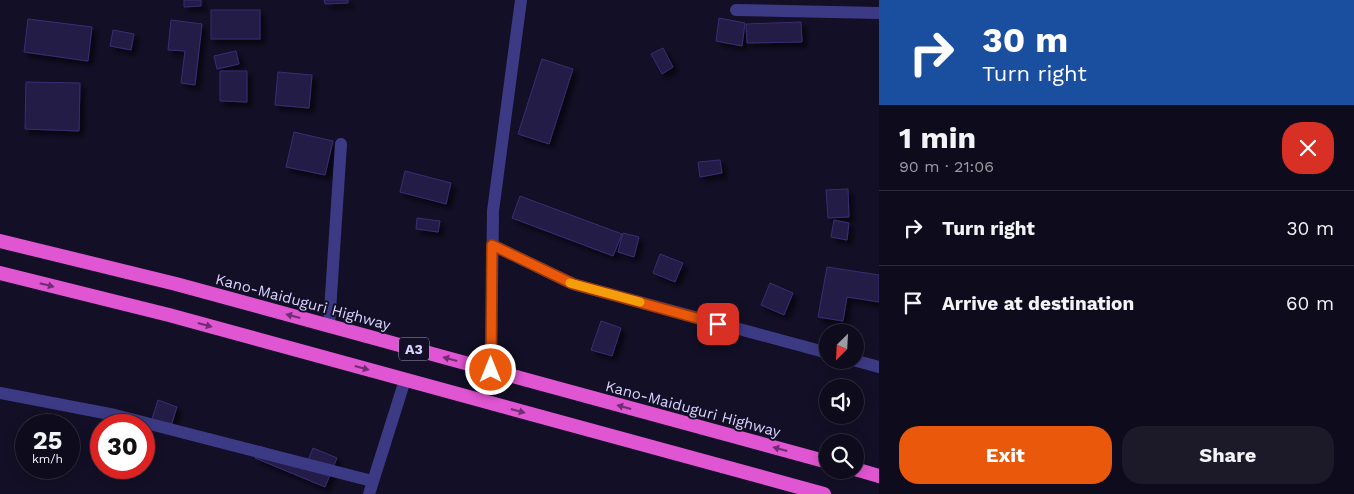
<!DOCTYPE html>
<html lang="en">
<head>
<meta charset="utf-8">
<style>
	:root { --surface:#0e0b1c; --page:#1c1929; --text:#f1f3f6; --muted:#9b9ba3; --line:#2e2b3b; --accent:#ea580c }
	body { margin:0; font-family:"Work Sans",sans-serif; background:var(--page); color:var(--text); height:100vh; display:flex; flex-direction:column; font-size:19px; white-space:nowrap }
	* { box-sizing:border-box; margin:0 }
	p { font-size:16px; color:var(--muted) }
	.icon { flex:none; width:28px; height:28px; fill:none; stroke:currentColor; stroke-width:2; stroke-linecap:round; stroke-linejoin:round }
	.map { position:relative; flex:1; overflow:hidden }
	.drawer { display:flex; flex-direction:column; background:var(--surface); width:475px }
	.drawer>* { flex:none }
	.top-card { background:#1a4fa0; color:#fff; overflow:hidden }
	.needle { width:32px; rotate:204deg }
	.buttons { position:absolute; left:819px; top:324px; display:grid; gap:10px }
	.buttons a { display:grid; place-items:center; width:45px; height:45px; border-radius:50%; background:var(--surface); box-shadow:0 2px 12px #0003,0 0 0 1px var(--line); font-size:25px }
	.speed { position:absolute; left:15px; top:414px; display:flex; gap:10px; font-size:25px; font-weight:700; text-align:center }
	.speed>* { display:grid; place-content:center; width:65px; height:65px; border-radius:50%; background:var(--surface); box-shadow:0 2px 12px #0003,0 0 0 1px var(--line); line-height:1 }
	.speed small { font-size:12px; font-weight:400 }
	.speed .limit { border:8px solid #d22; background:#fff; color:#111 }
	.pin { position:absolute; display:grid; place-items:center; width:42px; height:42px; color:#fff; margin:-21px; border-radius:10px; box-shadow:0 2px 8px #0006 }
	.me { position:absolute; width:55px; margin:-28px; rotate:0deg; stroke-linejoin:round; filter:drop-shadow(0 0 4px #0008) }
	.turn { display:flex; align-items:center; gap:18px; height:105px; padding:0 20px; font-size:22px }
	.turn .icon { width:65px; height:65px; stroke-width:2.5 }
	.turn b { display:block; font-size:35px; line-height:42px }
	.round { display:grid; place-items:center; flex:none; width:52px; height:52px; border-radius:20px; background:var(--page) }
	.headline { display:flex; align-items:center; justify-content:space-between; height:85px; padding:0 20px }
	h1 { font-size:30px; font-weight:700; line-height:38px }
	.primary-button { display:flex; gap:10px; margin-top:auto; padding:10px 20px }
	.primary-button a { flex:1; height:58px; border-radius:20px; background:var(--accent); color:#fff; font-size:20px; font-weight:700; line-height:58px; text-align:center }
	.primary-button a+a { background:var(--page); color:var(--text) }
	ul { padding:0; list-style:none }
	li { display:flex; align-items:center; gap:15px; height:75px; padding:0 20px; border-top:1px solid var(--line) }
	li div { flex:1 }
	li b { display:block; font-size:19px }
	li em { font-style:normal }
	main { display:flex; flex:1; min-height:0 }
	.map>svg:first-child { display:block }
	.building { fill:#241b47; stroke:#3b2d73; filter:url(#shadow) }
	.lines { fill:none; stroke-linecap:round; stroke-linejoin:round }
	.service { stroke:#3d3a85; stroke-width:12 }
	.minor { stroke:#3d3a85; stroke-width:12 }
	.trunk { stroke:#e055d1; stroke-width:14 }
	.oneway { fill:#6f2e73 }
	.route-casing { stroke:#983908; stroke-width:12 }
	.route { stroke:#ea580c; stroke-width:9 }
	.slow { stroke:#f59e0b; stroke-width:9 }
	.labels { text-anchor:middle; stroke-width:4; stroke-linejoin:round; paint-order:stroke }
	.shield { fill:#130f26; stroke:#9e99be; stroke-width:1 }
	.shield-label { font-size:14px; font-weight:bold; fill:#d9d4ff }
	.street-label { font-size:15px; fill:#d9d4ff; stroke:#130f26 }
</style>
</head>
<body>
<main>
<div class="map">
<svg width="879" height="494" viewBox="0 0 879 494">
	<defs>
		<filter id="shadow"><feDropShadow dx="4.5" dy="4.5" stdDeviation="2.5" flood-color="#0009"/></filter>
	</defs>
	<rect width="100%" height="100%" fill="#130f26"/>
	<g class="building">
		<path d="M184,0H201V6L184,7Z"/>
		<path d="M324,0H348V3L325,4Z"/>
		<rect x="211" y="10" width="49" height="29"/>
		<path d="M719,18L745,23L742,46L716,41Z"/>
		<path d="M28,19L92,27L88,61L24,52Z"/>
		<path d="M171,20L202,24L195,85L181,83L185,51L168,50Z"/>
		<path d="M801,22L802,42L747,43L746,24Z"/>
		<path d="M113,30L134,34L131,50L110,46Z"/>
		<path d="M663,48L673,67L662,74L651,54Z"/>
		<path d="M236,51L239,64L217,69L214,56Z"/>
		<path d="M542,59L573,69L549,144L518,134Z"/>
		<path d="M220,71H247V102L220,101Z"/>
		<path d="M278,72L312,75L309,108L275,105Z"/>
		<path d="M26,82L80,83L79,131L25,129Z"/>
		<path d="M294,132L333,141L325,175L286,167Z"/>
		<path d="M720,160L722,173L700,177L698,162Z"/>
		<path d="M405,171L451,183L446,204L400,192Z"/>
		<path d="M848,189L849,217L828,218L826,190Z"/>
		<path d="M520,196L622,234L613,256L512,218Z"/>
		<path d="M417,218L440,221L438,232L416,229Z"/>
		<path d="M834,220L849,223L847,240L831,237Z"/>
		<path d="M623,233L639,237L634,257L618,252Z"/>
		<path d="M660,254L683,263L675,282L653,273Z"/>
		<path d="M827,267L879,275V302L847,297L843,321L818,317Z"/>
		<path d="M770,283L793,293L784,315L761,305Z"/>
		<path d="M601,321L621,328L612,356L591,350Z"/>
		<path d="M158,400L177,407L171,426L152,419Z"/>
		<path d="M260,446L306,465L313,448L337,458L325,487L255,458Z"/>
	</g>
	<g class="lines">
		<g class="service">
			<path d="M492,245L573,284L828,353"/>
			<path d="M853,360L879,367"/>
			<path d="M0,393L115,415L372,481"/>
			<path d="M369,494L405,380"/>
		</g>
		<g class="minor">
			<path d="M736,10L879,13"/>
			<path d="M329,326L341,144"/>
			<path d="M491,371L493,211L521,0"/>
		</g>
		<g class="trunk">
			<path d="M0,241L176,284L828,462"/>
			<path d="M0,273L169,315L824,494"/>
			<path d="M855,469L879,476"/>
		</g>
	</g>
	<defs><path id="oneway-solid" d="M-6-.8H1V-3.2L6.5 0L1 3.2V.8H-6Z" transform="scale(1.25)"/></defs>
	<g class="oneway">
		<use href="#oneway-solid" transform="translate(47 285) rotate(14)"/>
		<use href="#oneway-solid" transform="translate(293 316) rotate(-165)"/>
		<use href="#oneway-solid" transform="translate(205 325) rotate(15)"/>
		<use href="#oneway-solid" transform="translate(450 359) rotate(-165)"/>
		<use href="#oneway-solid" transform="translate(362 368) rotate(15)"/>
		<use href="#oneway-solid" transform="translate(624 407) rotate(-165)"/>
		<use href="#oneway-solid" transform="translate(518 411) rotate(15)"/>
		<use href="#oneway-solid" transform="translate(780 449) rotate(-165)"/>
	</g>
	<g class="lines">
		<defs>
			<path id="route" d="M491,370L492,245L573,284L718,324"/>
		</defs>
		<use href="#route" class="route-casing"/>
		<use href="#route" class="route"/>
		<path class="slow" d="M570,283L640,302"/>
	</g>
	<g class="labels">
		<rect class="shield" x="399" y="337.5" width="30" height="23" rx="4"/>
		<g class="shield-label">
			<text x="414" y="354">A3</text>
		</g>
		<g class="street-label">
			<text transform="translate(303 302) rotate(15)" y="5">Kano-Maiduguri Highway</text>
			<text transform="translate(693 409) rotate(15)" y="5">Kano-Maiduguri Highway</text>
		</g>
	</g>
</svg>
<div class="buttons">
<a><svg class="needle" viewBox="-14 -14 28 28"><path d="M0-13l5 13h-10z" fill="#e53935"/><path d="M0 13l5-13h-10z" fill="#9b9ba3"/></svg></a>
<a><svg class="icon" aria-label="sound" viewBox="0 0 24 24"><path d="M4 9h4l5-4v14l-5-4H4zM17 9q2 3 0 6"/></svg></a>
<a><svg class="icon" aria-label="search" viewBox="0 0 24 24"><circle cx="10" cy="10" r="6"/><path d="M15 15l6 6"/></svg></a>
</div>
<div class="speed"><div>25<small>km/h</small></div><div class="limit">30</div></div>
<div class="pin" style="left:718px;top:324px;background:#d93025"><svg class="icon" aria-label="arrive" viewBox="0 0 24 24"><path d="M6 21V4h12l-3 4 3 4H6"/></svg></div>
<svg class="me" style="left:491px;top:370px" viewBox="-20 -20 40 40"><circle r="17" fill="#ea580c" stroke="#fff" stroke-width="3"/><path d="M0-11L8 9 0 5-8 9z" fill="#fff"/></svg>
</div>
<section class="drawer">
<div class="top-card">
<div class="turn"><svg class="icon" aria-label="right" viewBox="0 0 24 24"><path d="M7 20v-9h11M14 6l5 5-5 5"/></svg><div><b>30 m</b>Turn right</div></div>
</div>
<div class="headline"><div><h1>1 min</h1><p>90 m · 21:06</p></div><a class="round" style="background:#d93025;color:#fff"><svg class="icon" aria-label="close" viewBox="0 0 24 24"><path d="M6 6l12 12M18 6L6 18"/></svg></a></div>
<ul>
<li><svg class="icon" aria-label="right" viewBox="0 0 24 24"><path d="M7 20v-9h11M14 6l5 5-5 5"/></svg><div><b>Turn right</b></div><em>30 m</em></li>
<li><svg class="icon" aria-label="arrive" viewBox="0 0 24 24"><path d="M6 21V4h12l-3 4 3 4H6"/></svg><div><b>Arrive at destination</b></div><em>60 m</em></li>
</ul>
<div class="primary-button"><a>Exit</a><a>Share</a></div>
</section>
</main>
</body>
</html>
